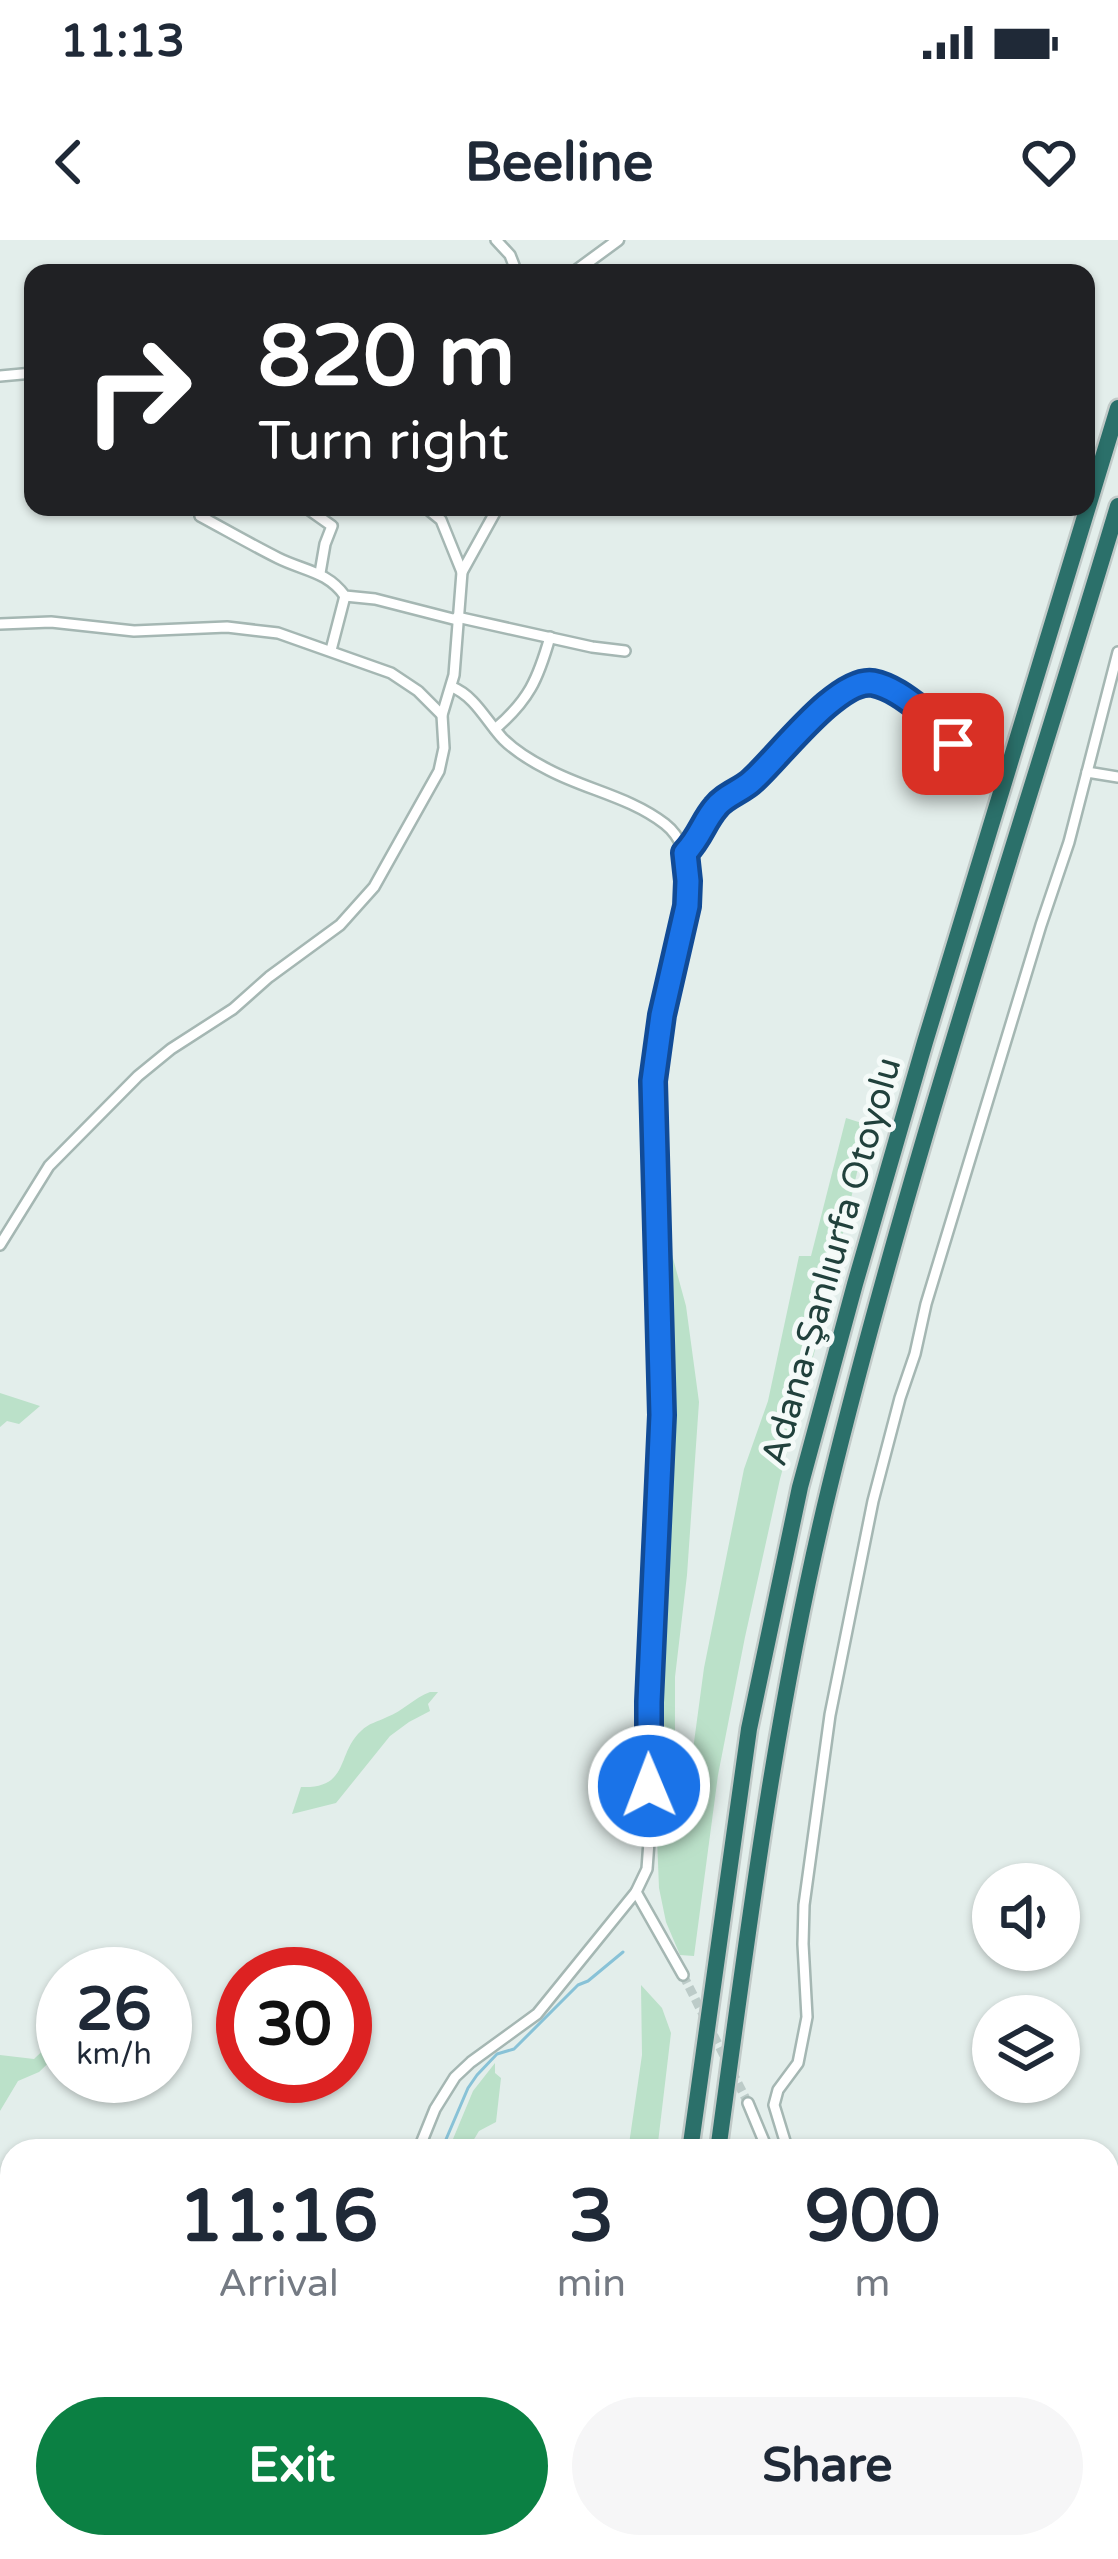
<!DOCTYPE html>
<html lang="en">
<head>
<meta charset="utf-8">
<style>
	:root { --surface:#fff; --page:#f6f6f7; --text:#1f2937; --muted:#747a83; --accent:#0b8043 }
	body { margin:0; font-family:"Varela Round",sans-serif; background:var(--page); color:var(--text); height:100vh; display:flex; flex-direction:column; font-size:45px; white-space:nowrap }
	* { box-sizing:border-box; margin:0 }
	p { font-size:39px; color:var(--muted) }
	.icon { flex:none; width:66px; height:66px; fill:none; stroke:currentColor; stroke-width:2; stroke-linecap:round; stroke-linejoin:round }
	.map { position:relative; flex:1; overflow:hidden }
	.side { position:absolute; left:0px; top:1899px; width:1119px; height:420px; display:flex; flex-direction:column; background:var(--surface); border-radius:36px 36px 0 0; box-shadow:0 3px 9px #0004 }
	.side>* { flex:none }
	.hud { position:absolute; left:24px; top:24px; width:1071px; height:252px; border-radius:24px; box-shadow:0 3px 9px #0004; background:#202124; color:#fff; overflow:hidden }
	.buttons { position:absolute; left:972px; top:1623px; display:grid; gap:24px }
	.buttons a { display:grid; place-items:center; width:108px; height:108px; border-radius:50%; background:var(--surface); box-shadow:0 3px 9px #0004; font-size:60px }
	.speed { position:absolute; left:36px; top:1707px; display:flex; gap:24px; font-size:60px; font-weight:700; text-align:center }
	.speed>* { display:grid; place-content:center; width:156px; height:156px; border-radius:50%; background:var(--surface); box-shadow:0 3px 9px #0004; line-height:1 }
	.speed small { font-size:30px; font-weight:400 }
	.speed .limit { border:18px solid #d22; background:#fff; color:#111 }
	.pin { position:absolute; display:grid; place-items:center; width:102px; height:102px; color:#fff; margin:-51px; border-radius:24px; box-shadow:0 6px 18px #0006 }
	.me { position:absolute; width:132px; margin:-66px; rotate:359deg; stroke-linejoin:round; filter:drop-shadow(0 0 9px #0008) }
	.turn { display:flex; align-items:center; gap:42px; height:252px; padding:0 36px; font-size:54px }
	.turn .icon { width:156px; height:156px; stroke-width:2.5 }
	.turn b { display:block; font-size:84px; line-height:102px }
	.eta { display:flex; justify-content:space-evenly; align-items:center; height:204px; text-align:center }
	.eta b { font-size:72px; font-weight:800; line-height:84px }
	.action { display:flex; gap:24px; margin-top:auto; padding:24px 36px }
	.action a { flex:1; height:138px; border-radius:72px; background:var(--accent); color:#fff; font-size:48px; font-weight:800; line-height:138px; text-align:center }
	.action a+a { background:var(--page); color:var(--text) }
	.status { display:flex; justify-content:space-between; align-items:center; height:84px; padding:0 60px; background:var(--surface); direction:ltr }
	.status svg { height:33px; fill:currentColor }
	header { display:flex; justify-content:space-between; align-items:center; height:156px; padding:0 36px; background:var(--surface); font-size:54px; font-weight:800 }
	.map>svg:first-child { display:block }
	.green { fill:#bbe1c9 }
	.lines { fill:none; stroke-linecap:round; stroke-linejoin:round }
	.stream { stroke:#88c2d7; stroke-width:3 }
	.minor-tunnel { stroke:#bccbc8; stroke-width:9; stroke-dasharray:9 4.5; stroke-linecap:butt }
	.minor-casing { stroke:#a5b7b3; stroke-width:14 }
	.tertiary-casing { stroke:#a5b7b3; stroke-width:15 }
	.motorway-casing { stroke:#c1cac8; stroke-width:21 }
	.minor { stroke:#fff; stroke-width:9 }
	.tertiary { stroke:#fff; stroke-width:10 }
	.motorway { stroke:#2b706a; stroke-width:16 }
	.route-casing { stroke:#114b97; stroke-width:30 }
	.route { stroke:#1a73e8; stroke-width:21 }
	.labels { text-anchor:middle; stroke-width:10; stroke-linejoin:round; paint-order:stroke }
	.street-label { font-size:36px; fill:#21413c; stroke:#f4faf8 }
</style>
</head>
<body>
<div class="status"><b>11:13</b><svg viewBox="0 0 49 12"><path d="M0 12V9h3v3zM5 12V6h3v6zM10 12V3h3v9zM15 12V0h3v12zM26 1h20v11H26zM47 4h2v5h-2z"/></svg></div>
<header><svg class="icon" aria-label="back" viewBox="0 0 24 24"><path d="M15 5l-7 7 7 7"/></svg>Beeline<svg class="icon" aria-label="heart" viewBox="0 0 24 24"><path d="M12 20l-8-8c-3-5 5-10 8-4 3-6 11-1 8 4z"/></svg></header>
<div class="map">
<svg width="1118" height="2319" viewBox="0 0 1118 2319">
	<rect width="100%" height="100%" fill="#e3eeeb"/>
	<g class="green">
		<path d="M846,878L868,885L822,1084L780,1239L745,1397L718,1535L694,1716L680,1715L666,1682L659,1648L653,1497L667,1189L663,1071V978H669L671,1011L686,1066L699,1162L687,1335L675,1437V1504L680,1533L690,1532L704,1428L744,1229L768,1161L799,1016H811Z"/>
		<path d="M0,1153L40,1166L19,1184L7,1181L0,1187Z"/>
		<path d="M430,1452H438L428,1464L430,1471L409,1482L390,1496L336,1563L292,1574L301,1547C350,1549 336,1514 361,1491C369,1483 377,1482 387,1477C403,1471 414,1458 430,1452Z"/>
		<path d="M641,1745L662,1768L671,1793L657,1911H628L642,1815Z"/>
		<path d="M55,1799L63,1809L39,1832L18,1841L0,1871V1815L34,1819Z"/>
		<path d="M495,1823V1833L501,1838L496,1882L479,1891L467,1911H448L473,1851Z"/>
		<path d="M147,2307H245L244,2319H155Z"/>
	</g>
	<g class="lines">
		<g class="stream">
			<path d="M441,1911L468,1848L477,1835L497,1814L514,1809L578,1745L588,1741L623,1712"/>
			<path d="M28,2319L35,2307"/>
		</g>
		<path class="minor-tunnel" d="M683,1735L748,1863"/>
		<defs>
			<g id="minor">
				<path d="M496,0L510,15L517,33"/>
				<path d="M0,136L33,133"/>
				<path d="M206,267L200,276C226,290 252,305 278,318C304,331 327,331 345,356L375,359L457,380"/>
				<path d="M305,267L332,286L325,304L320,333"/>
				<path d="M425,267L441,280L462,332"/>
				<path d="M457,377L592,407L625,411"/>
				<path d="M0,384L51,382L134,391L227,387L278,393L391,433L418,451L442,475"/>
				<path d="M331,410L345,356"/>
				<path d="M495,489C529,460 538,439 550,397"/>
				<path d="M1087,532L1118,537"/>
				<path d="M684,613C701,596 703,583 715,567C725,555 742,551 753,540C775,521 836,444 863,443C893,440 920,471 943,486C957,499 953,514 951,531"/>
				<path d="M0,1005L49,926L138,836L171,809L233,769L269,737L340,685L374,647L439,531L444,508L442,475L454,435L462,332L498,267"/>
				<path d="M636,1652L683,1735"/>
				<path d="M748,1863L768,1911"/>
				<path d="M418,1911L435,1869L455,1837L471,1822L537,1774L636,1652L647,1629L651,1574L648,1489L662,1175L653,841C655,813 659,786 665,759C675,712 712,621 665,584C630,557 587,550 549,530C533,522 515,511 503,499C487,482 475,456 452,447"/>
				<path d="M788,1911L774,1865L778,1850L798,1823L807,1777L803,1704L804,1665L830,1475L873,1261L900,1158L915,1114L926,1064L1041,685L1069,602L1118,412"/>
				<path d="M829,2307L830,2319"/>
				<path d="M52,2319L65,2307"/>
				<path d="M784,2319L789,2307"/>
			</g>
			<path id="tertiary" d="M573,33L618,0"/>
			<g id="motorway">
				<path d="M690,1911L749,1489L800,1247L855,1044L925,802L1118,168"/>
				<path d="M718,1911C748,1689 776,1467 829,1249C910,917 1020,593 1118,266"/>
				<path d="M638,2319L639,2307"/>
				<path d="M666,2319L668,2307"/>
			</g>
		</defs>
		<use href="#minor" class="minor-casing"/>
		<use href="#tertiary" class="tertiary-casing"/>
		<use href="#motorway" class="motorway-casing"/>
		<use href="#minor" class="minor"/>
		<use href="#tertiary" class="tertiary"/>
		<use href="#motorway" class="motorway"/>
	</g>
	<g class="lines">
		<defs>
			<path id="route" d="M649,1546V1462L662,1175L653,841L662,775L687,666L688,641L685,613C701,596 703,582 716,567C725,555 742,551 753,540C778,518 838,437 873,443C899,448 921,472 944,486L951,493L953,504"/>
		</defs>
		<use href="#route" class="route-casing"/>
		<use href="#route" class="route"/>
	</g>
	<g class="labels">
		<g class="street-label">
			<text transform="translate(830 1021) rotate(-74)" y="13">Adana-Şanlıurfa Otoyolu</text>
		</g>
	</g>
</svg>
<div class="buttons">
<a><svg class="icon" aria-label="sound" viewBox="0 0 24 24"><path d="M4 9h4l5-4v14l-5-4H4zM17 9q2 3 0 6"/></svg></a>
<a><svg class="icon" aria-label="layers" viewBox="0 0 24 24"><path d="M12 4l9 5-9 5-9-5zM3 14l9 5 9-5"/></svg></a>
</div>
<div class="speed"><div>26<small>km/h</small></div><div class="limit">30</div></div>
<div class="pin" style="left:953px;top:504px;background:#d93025"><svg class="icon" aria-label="arrive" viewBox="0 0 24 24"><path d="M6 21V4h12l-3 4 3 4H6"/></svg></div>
<svg class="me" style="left:649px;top:1546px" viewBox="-20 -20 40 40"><circle r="17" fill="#1a73e8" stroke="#fff" stroke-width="3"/><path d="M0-11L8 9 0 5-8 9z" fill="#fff"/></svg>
<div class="hud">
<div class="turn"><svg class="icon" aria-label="right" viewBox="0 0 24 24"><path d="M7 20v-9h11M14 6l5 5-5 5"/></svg><div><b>820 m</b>Turn right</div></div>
</div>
<section class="side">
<div class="eta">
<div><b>11:16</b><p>Arrival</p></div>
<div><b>3</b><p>min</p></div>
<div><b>900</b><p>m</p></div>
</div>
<div class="action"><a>Exit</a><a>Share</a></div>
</section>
</div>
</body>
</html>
